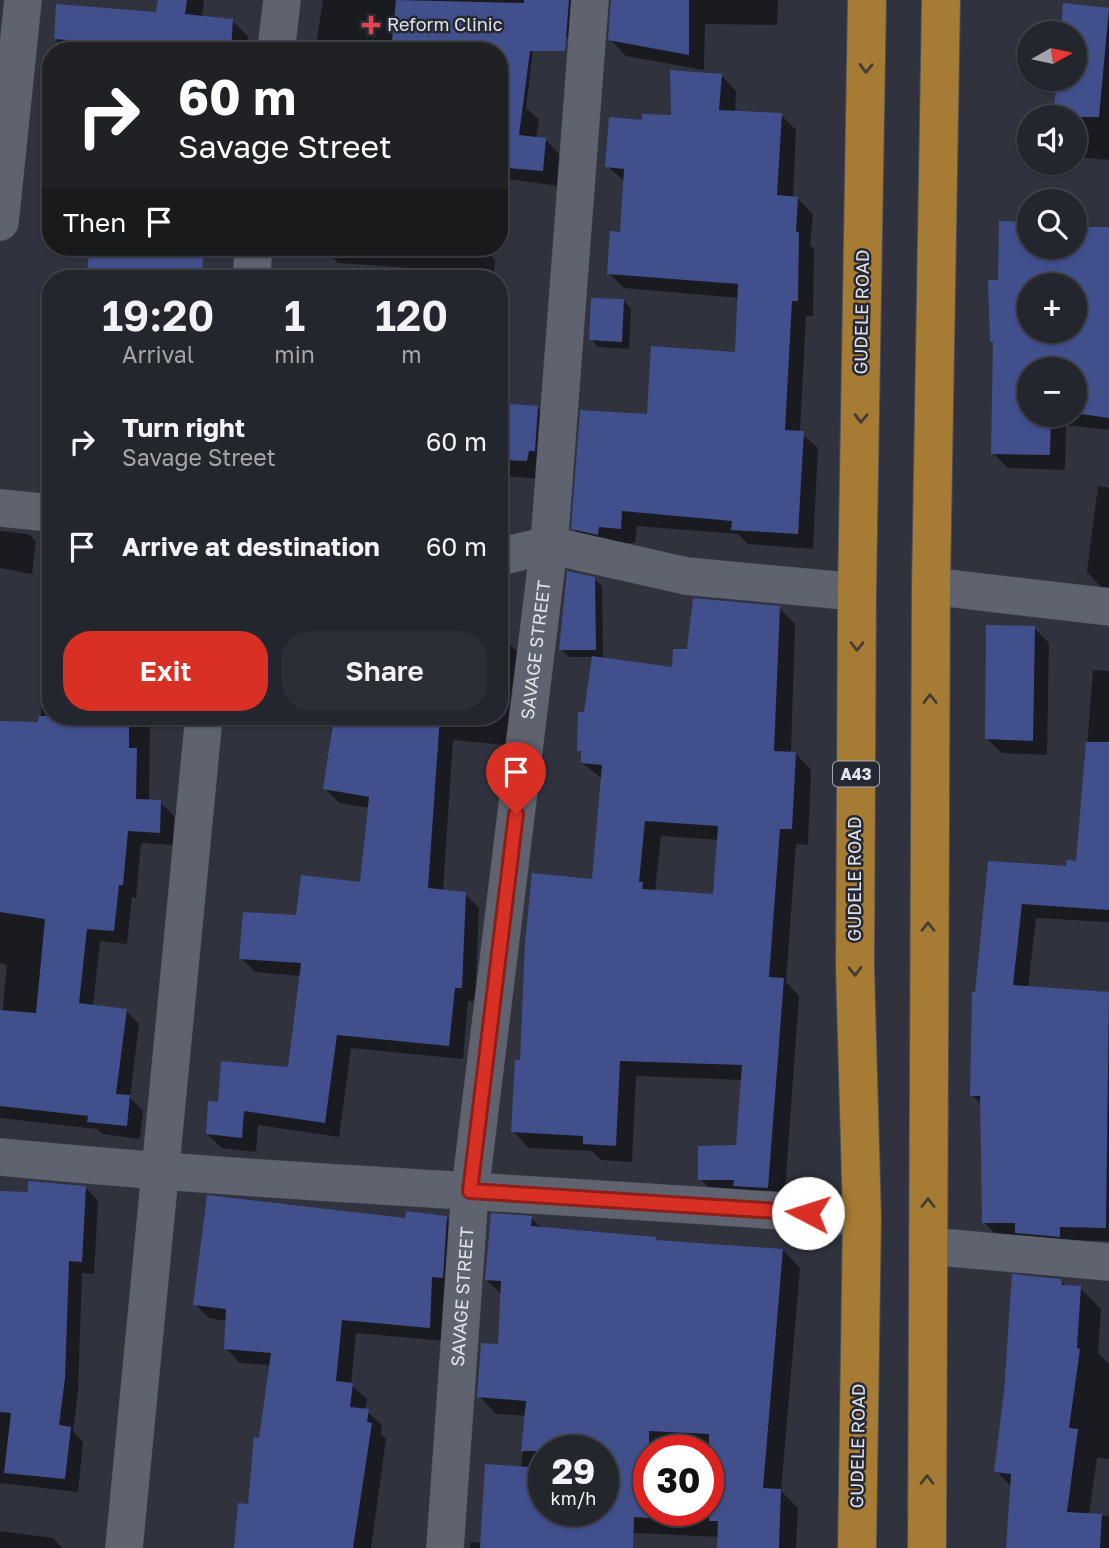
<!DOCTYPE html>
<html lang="en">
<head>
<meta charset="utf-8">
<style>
	:root { --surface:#24262e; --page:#2c2e36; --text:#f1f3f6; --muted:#a3a5aa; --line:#41434a; --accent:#d93025 }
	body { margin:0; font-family:"Golos Text",sans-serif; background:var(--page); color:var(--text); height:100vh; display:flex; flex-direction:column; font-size:26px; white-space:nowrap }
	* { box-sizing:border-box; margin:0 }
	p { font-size:23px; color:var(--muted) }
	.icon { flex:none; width:38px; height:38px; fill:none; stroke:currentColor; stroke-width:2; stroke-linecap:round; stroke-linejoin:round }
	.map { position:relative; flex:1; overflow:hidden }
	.sheet { position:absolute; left:42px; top:270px; width:466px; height:455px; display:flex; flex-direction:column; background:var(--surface); border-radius:28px; box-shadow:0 2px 5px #0004,0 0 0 2px var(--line) }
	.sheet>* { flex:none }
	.banner { position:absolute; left:42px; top:42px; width:466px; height:214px; border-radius:28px; box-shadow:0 2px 5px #0004,0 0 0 2px var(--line); background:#202124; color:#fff; overflow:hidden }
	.needle { width:46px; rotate:81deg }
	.tools { position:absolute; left:1017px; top:21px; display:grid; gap:14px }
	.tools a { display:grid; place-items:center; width:70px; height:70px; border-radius:50%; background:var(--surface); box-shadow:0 2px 5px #0004,0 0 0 2px var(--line); font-size:35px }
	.speed { position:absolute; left:528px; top:1435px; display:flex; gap:14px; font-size:35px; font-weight:700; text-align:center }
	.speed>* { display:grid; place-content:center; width:91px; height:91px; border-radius:50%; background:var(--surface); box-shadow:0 2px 5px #0004,0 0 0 2px var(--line); line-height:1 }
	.speed small { font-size:18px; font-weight:400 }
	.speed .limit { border:10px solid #d22; background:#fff; color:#111 }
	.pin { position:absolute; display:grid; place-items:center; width:60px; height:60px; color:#fff; margin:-72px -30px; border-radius:50% 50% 50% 0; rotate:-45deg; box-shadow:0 0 7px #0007 }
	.pin .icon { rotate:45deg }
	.me { position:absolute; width:77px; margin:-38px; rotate:275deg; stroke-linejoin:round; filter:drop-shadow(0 0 5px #0008) }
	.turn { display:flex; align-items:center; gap:24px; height:147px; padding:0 21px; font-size:32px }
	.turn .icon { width:91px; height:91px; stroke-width:2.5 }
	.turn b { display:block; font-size:49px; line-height:60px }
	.then { display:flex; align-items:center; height:66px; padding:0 21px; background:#0003; gap:14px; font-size:26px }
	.eta { display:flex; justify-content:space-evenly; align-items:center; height:119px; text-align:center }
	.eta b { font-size:42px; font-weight:600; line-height:49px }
	.cta { display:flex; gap:14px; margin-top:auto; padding:14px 21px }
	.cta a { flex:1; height:80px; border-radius:28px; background:var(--accent); color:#fff; font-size:28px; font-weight:600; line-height:80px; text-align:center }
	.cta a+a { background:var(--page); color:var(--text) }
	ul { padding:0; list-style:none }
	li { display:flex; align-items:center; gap:21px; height:105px; padding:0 21px }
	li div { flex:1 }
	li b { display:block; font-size:26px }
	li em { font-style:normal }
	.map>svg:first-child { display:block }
	.shadow { fill:#0007; fill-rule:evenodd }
	.building { fill:#414f8d; fill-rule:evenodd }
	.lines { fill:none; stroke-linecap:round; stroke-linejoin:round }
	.street-casing { stroke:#4c4e57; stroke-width:38 }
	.highway-casing { stroke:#4c4e57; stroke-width:40 }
	.street { stroke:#5f636f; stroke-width:37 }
	.highway { stroke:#a67b33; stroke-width:38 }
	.oneway { stroke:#463e33 }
	.route-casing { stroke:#8d1f18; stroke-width:18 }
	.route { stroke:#d93025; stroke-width:12 }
	.health-dot { fill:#e0444e; stroke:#262933; stroke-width:2.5 }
	.labels { text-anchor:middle; stroke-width:5; stroke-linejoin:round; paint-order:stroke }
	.shield { fill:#262933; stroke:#a9abb3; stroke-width:2 }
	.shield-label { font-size:16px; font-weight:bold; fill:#e1e3ea }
	.poi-label { font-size:18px; fill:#e1e3ea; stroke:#262933; text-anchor:start }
	.street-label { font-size:18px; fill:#e1e3ea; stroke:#262933 }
</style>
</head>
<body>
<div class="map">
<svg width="1109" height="1548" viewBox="0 0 1109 1548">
	<rect width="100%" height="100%" fill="#30333e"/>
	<g class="shadow">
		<path d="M159,0H204L202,18L232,21L248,36L247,51H67L55,39L158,14Z"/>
		<path d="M323,0H594L583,39L535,34L526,108L539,120L536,139H545L561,156L559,186L499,178V51H315Z"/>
		<path d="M611,0H778L777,25L705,24L704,70L626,56L610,39Z"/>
		<path d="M1065,5L1109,10V160L1074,157V117H1055L1058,79H1074V33H1062Z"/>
		<path d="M721,75L736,91L735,112L781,115L796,130L793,198L798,199L813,214L810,245L814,249L813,316H806L800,432L818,448L813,549L748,544L738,534L637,526L635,543H588L573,528L737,354L740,298L624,288L609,273L622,234L625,182L607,166L644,122L672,117Z"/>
		<path d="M45,118H51V184L43,177Z"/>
		<path d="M1029,223V247H1074L1109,228V430L1066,425L1065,470L1008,468L993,453L995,345L992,341L1000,281ZM1029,285H1074V331H1029ZM1029,369H1074V415H1029Z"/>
		<path d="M91,247H197L195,261L190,260V278H88Z"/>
		<path d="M322,247H482L495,260L494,278H426V269L338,263Z"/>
		<path d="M624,301L631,309L629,349L598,347L591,339Z"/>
		<path d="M45,311L51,312V395L42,387L44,357L40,353Z"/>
		<path d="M499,405L538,408L556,426L545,479L499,476Z"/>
		<path d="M1098,486L1109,488V588L1101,587L1087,572Z"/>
		<path d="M0,531L28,534L36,541L32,574L0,568Z"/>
		<path d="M594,579L602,586L603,659L674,669L689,651L779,608L795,624L791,753H795L811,770L808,845L796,844L786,982L799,996L784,1204L717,1195L700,1179L738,1147L742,1080L636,1076L632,1162L601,1160L592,1151L529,1148L513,1131L522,1062L593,881L603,779L582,763L583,754L579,750L594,657H569L561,649ZM661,836L719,840L714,896L655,891Z"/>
		<path d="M1034,628L1049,643L1047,755L1002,753L987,739Z"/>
		<path d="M499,637L517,651L505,745L453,740L443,891L465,894L479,908L475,1001H468L463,1059L351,1048L339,1137L258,1125L256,1152L222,1148L207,1134L219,1104L290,1069L301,976L255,972L241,958L362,884L370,808L339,803L325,788L332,723L322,716H499Z"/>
		<path d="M46,668H51V716H150L149,801L160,802L174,816L173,845L141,843L136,898L132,897L127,944L100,941L93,1006L126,1011L139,1024L130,1098L143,1110L140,1139L103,1134L97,1129L0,1118V1037L7,965L0,963V723H40Z"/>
		<path d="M1093,670L1109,671V922L1036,918L1028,988L1109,994V1241L1073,1240L1074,1250L998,1237L984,1222L982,1105L972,1095L976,994L989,862L1068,868L1078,863Z"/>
		<path d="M85,1187L98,1201L94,1274L82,1273L78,1392L73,1431L83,1442L78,1492L0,1483V1263L30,1193Z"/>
		<path d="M446,1218L461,1232L444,1341L356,1333L351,1385L367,1399L365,1410L382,1425L381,1434L386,1439L371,1548H235L249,1506L271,1365L240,1363L226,1348L227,1321L209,1318L195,1304L406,1219Z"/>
		<path d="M531,1218L543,1229L655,1239L658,1242L783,1250L800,1268L781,1491L798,1508L796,1548H719V1537L594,1531L592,1548H470V1542L482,1543L521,1468L527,1416L496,1414L479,1396L499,1346L502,1295L487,1280ZM544,1451H604V1510H544ZM649,1451H709V1510H649Z"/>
		<path d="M1061,1281L1067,1287L1080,1288L1101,1309L1098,1353L1109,1364V1459L1097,1458L1089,1515L1109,1516V1548H1008L1012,1487L996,1471Z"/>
		<path d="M0,1531L53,1538L62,1548H0Z"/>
	</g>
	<g class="building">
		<path d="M158,0H187L185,14L233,19L231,51H81L82,41L54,39L56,4L156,12Z"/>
		<path d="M396,0L524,3V0H569L565,51H530L519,135L546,138L543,171L507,168L509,138L499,137V51H391Z"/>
		<path d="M611,0H689V55L608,40Z"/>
		<path d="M1063,3L1109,8L1099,117H1053L1057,79H1074V33H1061Z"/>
		<path d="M670,70L722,74L719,110L782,113L777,195L798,197L796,232H799L798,301H792L785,430L804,431L798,534L731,530L732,521L622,511L621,529L599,527L598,535L571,529L580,410L647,414L651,346L735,352L738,284L607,274L610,231L620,232L624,169L605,167L609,117L642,120V114L671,115Z"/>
		<path d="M999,221L1029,222V247H1074V227H1109V418L1074,413V369H1029V415H1051L1050,455L991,454L993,342H990L988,280H998ZM1029,285H1074V331H1029Z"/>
		<path d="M89,247L203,255L202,278H87Z"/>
		<path d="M591,298L624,299L622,342L589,340Z"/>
		<path d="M499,403L538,406L535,451H529L527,461L499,460Z"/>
		<path d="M567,571L595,577L596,650H559Z"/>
		<path d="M693,598L780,606L774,751L796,752L792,829H780L769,977L784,978L768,1188L733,1186L734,1180H698V1146L736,1145L742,1065L620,1061L616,1146L583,1144V1136L511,1132L515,1060H520L525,943L532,873L592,879L602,765L581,763V751H577L578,712H584L592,656L672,667L673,649H687ZM645,821L718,826L713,894L642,889L643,882H639Z"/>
		<path d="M986,625L1035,626L1033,741L985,739Z"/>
		<path d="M39,716H129V748H137L136,799L161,800L160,833L128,831L123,885H119L114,931L87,929L79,1003L127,1009L116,1094L130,1095L127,1126L87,1122L88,1116L0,1106V1010L36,1013L45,919L0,912V721L38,722Z"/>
		<path d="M334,716L382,721V716H440L428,888L466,892L462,988H455L449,1046L337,1035L325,1123L244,1111L242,1138L206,1134L208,1101L218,1102L221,1061L288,1067L301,963L239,959L243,912L296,915L301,875L360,882L369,797L323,789Z"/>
		<path d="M1086,742H1109V910L1022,904L1013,985L1109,992L1106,1228L1060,1227V1237L1015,1233V1223H982L980,1096H970L972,992H975L988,861L1066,866L1067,860L1076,861Z"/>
		<path d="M28,1181L86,1186L82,1262L69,1261L65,1378L59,1425L71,1427L65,1479L4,1473L11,1413L0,1412V1191L28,1192Z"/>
		<path d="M207,1195L405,1218L406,1211L447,1216L443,1278L432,1277L430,1328L342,1320L336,1381L353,1383L350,1407L369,1409L367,1422L372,1423L353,1548H234L238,1503L248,1504L254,1437L259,1438L271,1353L224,1349L226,1309L193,1305Z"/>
		<path d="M491,1213L532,1216L531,1226L656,1237V1240L783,1249L763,1488L781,1489L779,1548H717L718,1521H709V1434L649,1431V1518L634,1517L633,1548H480L485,1464L544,1468V1510H604V1451H521L526,1401L477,1397L481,1343L498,1344L501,1281L485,1280Z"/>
		<path d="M1012,1274L1061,1279L1062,1285L1081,1286L1077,1348L1080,1349L1069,1428L1078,1429L1067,1512L1102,1514L1100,1548H1006L1011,1474L994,1472L1004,1392Z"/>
	</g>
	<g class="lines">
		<defs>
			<g id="street">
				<path d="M276,51L282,0"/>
				<path d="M0,222L23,0"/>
				<path d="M251,278L254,247"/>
				<path d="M0,508L51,513"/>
				<path d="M499,557L549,545L686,576L857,592"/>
				<path d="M931,586L1109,607"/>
				<path d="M0,1157C287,1185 575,1194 862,1217"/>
				<path d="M928,1246L1109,1262"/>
				<path d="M124,1548L204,716"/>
				<path id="s1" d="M445,1548L470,1191L549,545L590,0"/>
			</g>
			<g id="highway">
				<path d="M857,1548L862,1217L855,967L857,592L867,0"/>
				<path d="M927,1548L931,586L941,0"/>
			</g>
		</defs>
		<use href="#street" class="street-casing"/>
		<use href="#highway" class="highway-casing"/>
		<use href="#street" class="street"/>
		<use href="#highway" class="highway"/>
	</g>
	<defs><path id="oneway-chevron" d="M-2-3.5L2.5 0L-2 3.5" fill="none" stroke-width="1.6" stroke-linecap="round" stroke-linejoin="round" transform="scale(1.75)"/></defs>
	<g class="oneway">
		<use href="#oneway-chevron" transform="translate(866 68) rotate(91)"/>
		<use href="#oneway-chevron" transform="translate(861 418) rotate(91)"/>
		<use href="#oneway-chevron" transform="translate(857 646) rotate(90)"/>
		<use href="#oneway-chevron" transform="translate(930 699) rotate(-90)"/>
		<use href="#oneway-chevron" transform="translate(928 927) rotate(-90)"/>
		<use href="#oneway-chevron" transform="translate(855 971) rotate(89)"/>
		<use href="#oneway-chevron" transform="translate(928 1203) rotate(-90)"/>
		<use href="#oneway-chevron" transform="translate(927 1480) rotate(-90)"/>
	</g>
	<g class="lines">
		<defs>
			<path id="route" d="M516,814L470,1191L808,1213"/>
		</defs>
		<use href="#route" class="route-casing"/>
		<use href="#route" class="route"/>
	</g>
	<path class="health-dot" d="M367.5 14.5h7v7h7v7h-7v7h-7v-7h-7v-7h7z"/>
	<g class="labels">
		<rect class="shield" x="833" y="761.5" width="46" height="25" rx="5"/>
		<g class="shield-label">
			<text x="856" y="780">A43</text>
		</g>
		<g class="poi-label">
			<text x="387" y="31">Reform Clinic</text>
		</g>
		<g class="street-label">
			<text transform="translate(862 312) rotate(-89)" y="6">GUDELE ROAD</text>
			<text dy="6" stroke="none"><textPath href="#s1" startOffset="903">SAVAGE STREET</textPath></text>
			<text transform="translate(855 879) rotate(-90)" y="6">GUDELE ROAD</text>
			<text dy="6" stroke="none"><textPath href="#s1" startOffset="252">SAVAGE STREET</textPath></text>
			<text transform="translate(858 1446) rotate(-89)" y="6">GUDELE ROAD</text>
		</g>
	</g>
</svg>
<div class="tools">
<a><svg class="needle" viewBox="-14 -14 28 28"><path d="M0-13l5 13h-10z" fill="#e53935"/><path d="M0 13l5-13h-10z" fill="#a3a5aa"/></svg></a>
<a><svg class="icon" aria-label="sound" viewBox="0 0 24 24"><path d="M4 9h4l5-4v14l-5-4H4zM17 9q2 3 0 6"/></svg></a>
<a><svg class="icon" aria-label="search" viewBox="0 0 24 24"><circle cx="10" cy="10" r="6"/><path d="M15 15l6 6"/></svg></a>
<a>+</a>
<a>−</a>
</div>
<div class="speed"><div>29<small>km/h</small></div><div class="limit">30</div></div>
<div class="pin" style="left:516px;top:814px;background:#d93025"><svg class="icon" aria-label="arrive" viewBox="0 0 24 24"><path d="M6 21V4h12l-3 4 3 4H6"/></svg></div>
<svg class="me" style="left:808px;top:1213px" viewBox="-20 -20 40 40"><circle r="19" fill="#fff"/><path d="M0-13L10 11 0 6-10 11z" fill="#d93025"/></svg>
<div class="banner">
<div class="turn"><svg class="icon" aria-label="right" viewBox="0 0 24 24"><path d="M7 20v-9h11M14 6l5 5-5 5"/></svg><div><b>60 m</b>Savage Street</div></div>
<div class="then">Then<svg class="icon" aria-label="arrive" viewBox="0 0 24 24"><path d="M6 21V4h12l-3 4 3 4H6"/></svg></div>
</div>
<section class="sheet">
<div class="eta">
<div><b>19:20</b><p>Arrival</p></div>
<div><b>1</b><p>min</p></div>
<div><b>120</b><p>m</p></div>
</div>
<ul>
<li><svg class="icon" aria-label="right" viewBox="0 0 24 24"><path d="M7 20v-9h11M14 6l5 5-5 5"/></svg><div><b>Turn right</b><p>Savage Street</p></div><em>60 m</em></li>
<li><svg class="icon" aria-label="arrive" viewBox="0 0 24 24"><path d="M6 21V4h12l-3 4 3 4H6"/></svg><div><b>Arrive at destination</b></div><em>60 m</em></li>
</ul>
<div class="cta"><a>Exit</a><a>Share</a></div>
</section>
</div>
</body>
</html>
